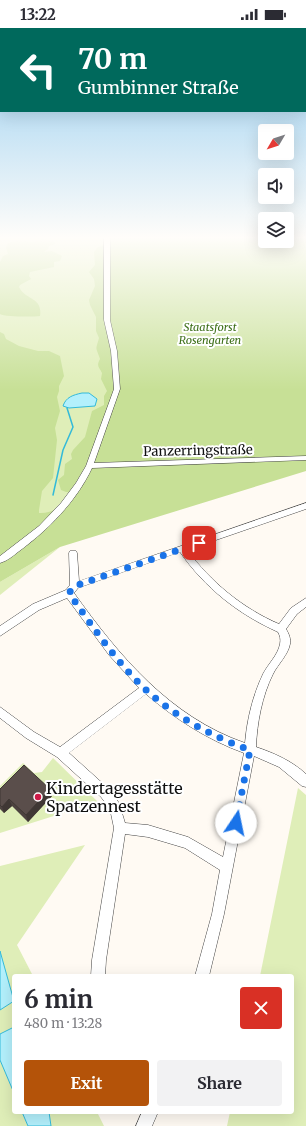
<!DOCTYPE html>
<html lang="en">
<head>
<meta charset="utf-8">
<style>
	:root { --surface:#fff; --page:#f2f2f3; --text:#2b2b33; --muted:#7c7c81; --accent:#b45309 }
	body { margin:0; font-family:Merriweather,serif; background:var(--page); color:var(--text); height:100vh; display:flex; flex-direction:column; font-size:15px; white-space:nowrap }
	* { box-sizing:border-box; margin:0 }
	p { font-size:13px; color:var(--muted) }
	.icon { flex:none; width:22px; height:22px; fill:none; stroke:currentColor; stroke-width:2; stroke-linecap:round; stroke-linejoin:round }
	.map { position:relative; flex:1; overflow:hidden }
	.sheet { position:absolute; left:12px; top:946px; width:282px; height:140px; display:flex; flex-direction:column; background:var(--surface); border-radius:4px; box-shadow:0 4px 16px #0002 }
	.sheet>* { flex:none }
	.hud { position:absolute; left:0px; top:0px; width:306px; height:84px; box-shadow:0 4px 16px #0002; background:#00695c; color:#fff; overflow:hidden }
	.needle { width:26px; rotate:231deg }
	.controls { position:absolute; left:258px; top:96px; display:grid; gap:8px }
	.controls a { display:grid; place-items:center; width:36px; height:36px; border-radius:4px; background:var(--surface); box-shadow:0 4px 16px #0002; font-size:20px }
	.pin { position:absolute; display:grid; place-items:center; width:34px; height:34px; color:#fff; margin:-17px; border-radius:8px; box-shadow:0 2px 6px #0006 }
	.me { position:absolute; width:44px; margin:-22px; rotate:11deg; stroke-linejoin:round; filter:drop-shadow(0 0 3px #0008) }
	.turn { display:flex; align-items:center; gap:14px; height:84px; padding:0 12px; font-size:18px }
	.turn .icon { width:52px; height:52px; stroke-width:2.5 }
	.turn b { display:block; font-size:28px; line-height:34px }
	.round { display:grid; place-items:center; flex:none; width:42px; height:42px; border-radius:4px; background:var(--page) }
	.overview { display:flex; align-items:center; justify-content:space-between; height:68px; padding:0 12px }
	h1 { font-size:24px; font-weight:700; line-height:30px }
	.action { display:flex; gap:8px; margin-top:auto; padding:8px 12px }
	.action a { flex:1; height:46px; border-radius:4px; background:var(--accent); color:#fff; font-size:16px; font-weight:700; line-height:46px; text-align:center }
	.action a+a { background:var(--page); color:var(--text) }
	.status { display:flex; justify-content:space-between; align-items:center; height:28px; padding:0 20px; background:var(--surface); direction:ltr }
	.status svg { height:11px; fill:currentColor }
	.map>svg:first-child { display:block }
	.green { fill:#dfeeb8 }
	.forest { fill:#c7e096 }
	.water { fill:#b3f0fc; stroke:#33bad9 }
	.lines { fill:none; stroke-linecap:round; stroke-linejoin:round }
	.stream { stroke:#33bad9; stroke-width:1.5 }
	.minor-casing { stroke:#434343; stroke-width:1 }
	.minor { fill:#fff; fill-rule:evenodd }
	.wall { fill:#4d4340 }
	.shaded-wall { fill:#3f3734 }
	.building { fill:#5a4e4b; stroke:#3f3734 }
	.route { stroke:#1a73e8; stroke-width:7; stroke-dasharray:0 12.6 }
	.poi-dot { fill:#ce1a48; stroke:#fff; stroke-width:1.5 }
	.labels { text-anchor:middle; stroke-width:4; stroke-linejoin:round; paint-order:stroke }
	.far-park-label { font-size:11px; font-style:italic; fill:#3d6f19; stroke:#fff }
	.street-label { font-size:13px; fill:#101010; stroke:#fff }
	.near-poi-label { font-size:16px; fill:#101010; stroke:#fff; text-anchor:start }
</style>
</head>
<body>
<div class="status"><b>13:22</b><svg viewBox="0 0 49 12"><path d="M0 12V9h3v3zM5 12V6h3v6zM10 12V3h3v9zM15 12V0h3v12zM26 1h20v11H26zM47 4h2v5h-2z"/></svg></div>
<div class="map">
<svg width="306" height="1098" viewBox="0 0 306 1098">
	<rect width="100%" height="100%" fill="#fffaf3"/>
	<g class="green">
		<path d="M0,209H265V213H287V209H306L117,361L92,430L54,487L0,497Z"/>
		<path d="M60,519L0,567V554Z"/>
		<path d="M53,730L98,774L0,805V758L23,735L34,745L42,744Z"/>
		<path d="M298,760L306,767V1098H227L230,1084H292V948H260Z"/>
		<path d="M85,817L17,917L33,948H14V999L0,1006V982L13,973L0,923V838Z"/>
		<path d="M0,1032L14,1065V1084H22L28,1098H0Z"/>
		<path d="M49,1084H97L104,1098H51Z"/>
	</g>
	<g class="forest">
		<path d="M112,209H265V213H287V209H306V443L60,519L0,554V304L4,306L6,311L19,318L38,323H49L60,328L64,348L59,358V363L57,369L60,383L55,400L57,412L53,450L42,463L39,482V485C63,487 90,452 94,431L119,361L108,292L110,210Z"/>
		<path d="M43,211L55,214V216L49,218L48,221L44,224L52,223L62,228L60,233L54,234V239L30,244L29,248L31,251L20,257L19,259C25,272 43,269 40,288C33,289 5,289 0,286V234L3,228L8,226L6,220L8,215L17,212L33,214Z"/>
		<path d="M105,217L115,361L104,394L87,435L73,460L71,464H66L61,462L58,452L64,447L65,436L72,431L71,426L73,422L85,409L92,383L104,377V368L107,363L101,351L102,345C99,339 96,338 100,331C96,318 95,324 99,310L96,303V289L90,277L89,272L95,258L94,251L89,244L95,237L94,224L98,219Z"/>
	</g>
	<g class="water">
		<path d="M82,365H89L97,371L95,378L69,380L63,378C66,369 73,367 82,365Z"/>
		<path d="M0,923L14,973L0,982Z"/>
		<path d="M14,999V1065L0,1032V1006Z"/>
		<path d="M22,1084H49L51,1098H28Z"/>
	</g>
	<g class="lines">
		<path class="stream" d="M53,467L63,422L73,399L67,380"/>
		<defs>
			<g id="minor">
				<path d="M104,209H110V292L117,323L120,361L94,435L306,428V432L92,440C76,474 48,502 18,524C13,528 7,533 0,535V528L39,498L61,475L76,455L86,438L114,361L111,323L104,292Z"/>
				<path d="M306,475V481L187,522C211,554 242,580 279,596L291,580L306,570V579L297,586L286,601C289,606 291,611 290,616C288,627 278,636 273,646C262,668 257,695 256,719C274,725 292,733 306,746V759L302,758L279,739L254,728L224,886L209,948H195L212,886L220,842L185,820L148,809L125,806L106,932L105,948H91L92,932L114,800L110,781L101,769L57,729L26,710L0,690V679L34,704L60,719L139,660L109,627L67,570L39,582L0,608V598L33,576L66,562L70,557L69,525L70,523H76L77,525L79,553ZM180,524C205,560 238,586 278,604C280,608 281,611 280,616C278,627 268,636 263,646C253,667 247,691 245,715C170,689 119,628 74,565L78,560ZM146,666C175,691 208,712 244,725L223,829L188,809L148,797L125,795L119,775L109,761L69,725Z"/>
				<path d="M142,1084H158L152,1098H136Z"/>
			</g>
		</defs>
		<use href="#minor" class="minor-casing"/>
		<use href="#minor" class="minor"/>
	</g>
	<path class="wall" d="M0,761H50L52,768L28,794L12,778L4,785L0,781Z"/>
	<g class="shaded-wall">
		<path d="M50,761L52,768L28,794L26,787Z"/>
		<path d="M9,771L12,778L4,785L2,779Z"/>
	</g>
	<path class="building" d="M24,737L50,761L26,787L9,771L2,779L0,777V761Z"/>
	<linearGradient id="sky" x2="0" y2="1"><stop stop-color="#93ccf0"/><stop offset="0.58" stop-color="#fffdfa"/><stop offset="1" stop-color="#fffdfa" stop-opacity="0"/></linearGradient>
	<rect width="306" height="362" fill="url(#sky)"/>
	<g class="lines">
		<path class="route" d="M199,515L75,558L69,565C92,598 116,633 145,661C174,688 213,709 250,722L236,795"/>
	</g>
	<circle class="poi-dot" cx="38" cy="769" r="4"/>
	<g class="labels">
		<g class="far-park-label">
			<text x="210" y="303">Staatsforst<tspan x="210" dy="13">Rosengarten</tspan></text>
		</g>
		<g class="street-label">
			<text transform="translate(198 422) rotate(-1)" y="5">Panzerringstraße</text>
		</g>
		<g class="near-poi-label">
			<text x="46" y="766">Kindertagesstätte<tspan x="46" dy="18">Spatzennest</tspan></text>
		</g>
	</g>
</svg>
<div class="controls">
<a><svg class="needle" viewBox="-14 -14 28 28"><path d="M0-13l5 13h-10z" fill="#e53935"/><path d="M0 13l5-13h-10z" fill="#7c7c81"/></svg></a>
<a><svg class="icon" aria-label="sound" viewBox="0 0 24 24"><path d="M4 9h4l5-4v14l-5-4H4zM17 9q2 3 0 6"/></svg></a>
<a><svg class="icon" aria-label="layers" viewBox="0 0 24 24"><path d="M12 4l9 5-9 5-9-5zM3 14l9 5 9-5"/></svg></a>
</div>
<div class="pin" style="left:199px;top:515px;background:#d93025"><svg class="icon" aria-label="arrive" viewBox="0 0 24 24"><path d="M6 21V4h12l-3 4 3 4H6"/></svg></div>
<svg class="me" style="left:236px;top:795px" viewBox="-20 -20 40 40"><circle r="19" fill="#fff"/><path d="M0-13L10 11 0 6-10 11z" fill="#1a73e8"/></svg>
<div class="hud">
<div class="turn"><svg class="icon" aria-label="left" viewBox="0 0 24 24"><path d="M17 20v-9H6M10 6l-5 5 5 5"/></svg><div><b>70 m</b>Gumbinner Straße</div></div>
</div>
<section class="sheet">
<div class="overview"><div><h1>6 min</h1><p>480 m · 13:28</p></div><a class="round" style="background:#d93025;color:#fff"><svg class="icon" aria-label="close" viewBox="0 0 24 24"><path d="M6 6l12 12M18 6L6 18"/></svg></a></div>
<div class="action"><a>Exit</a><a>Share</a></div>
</section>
</div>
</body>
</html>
